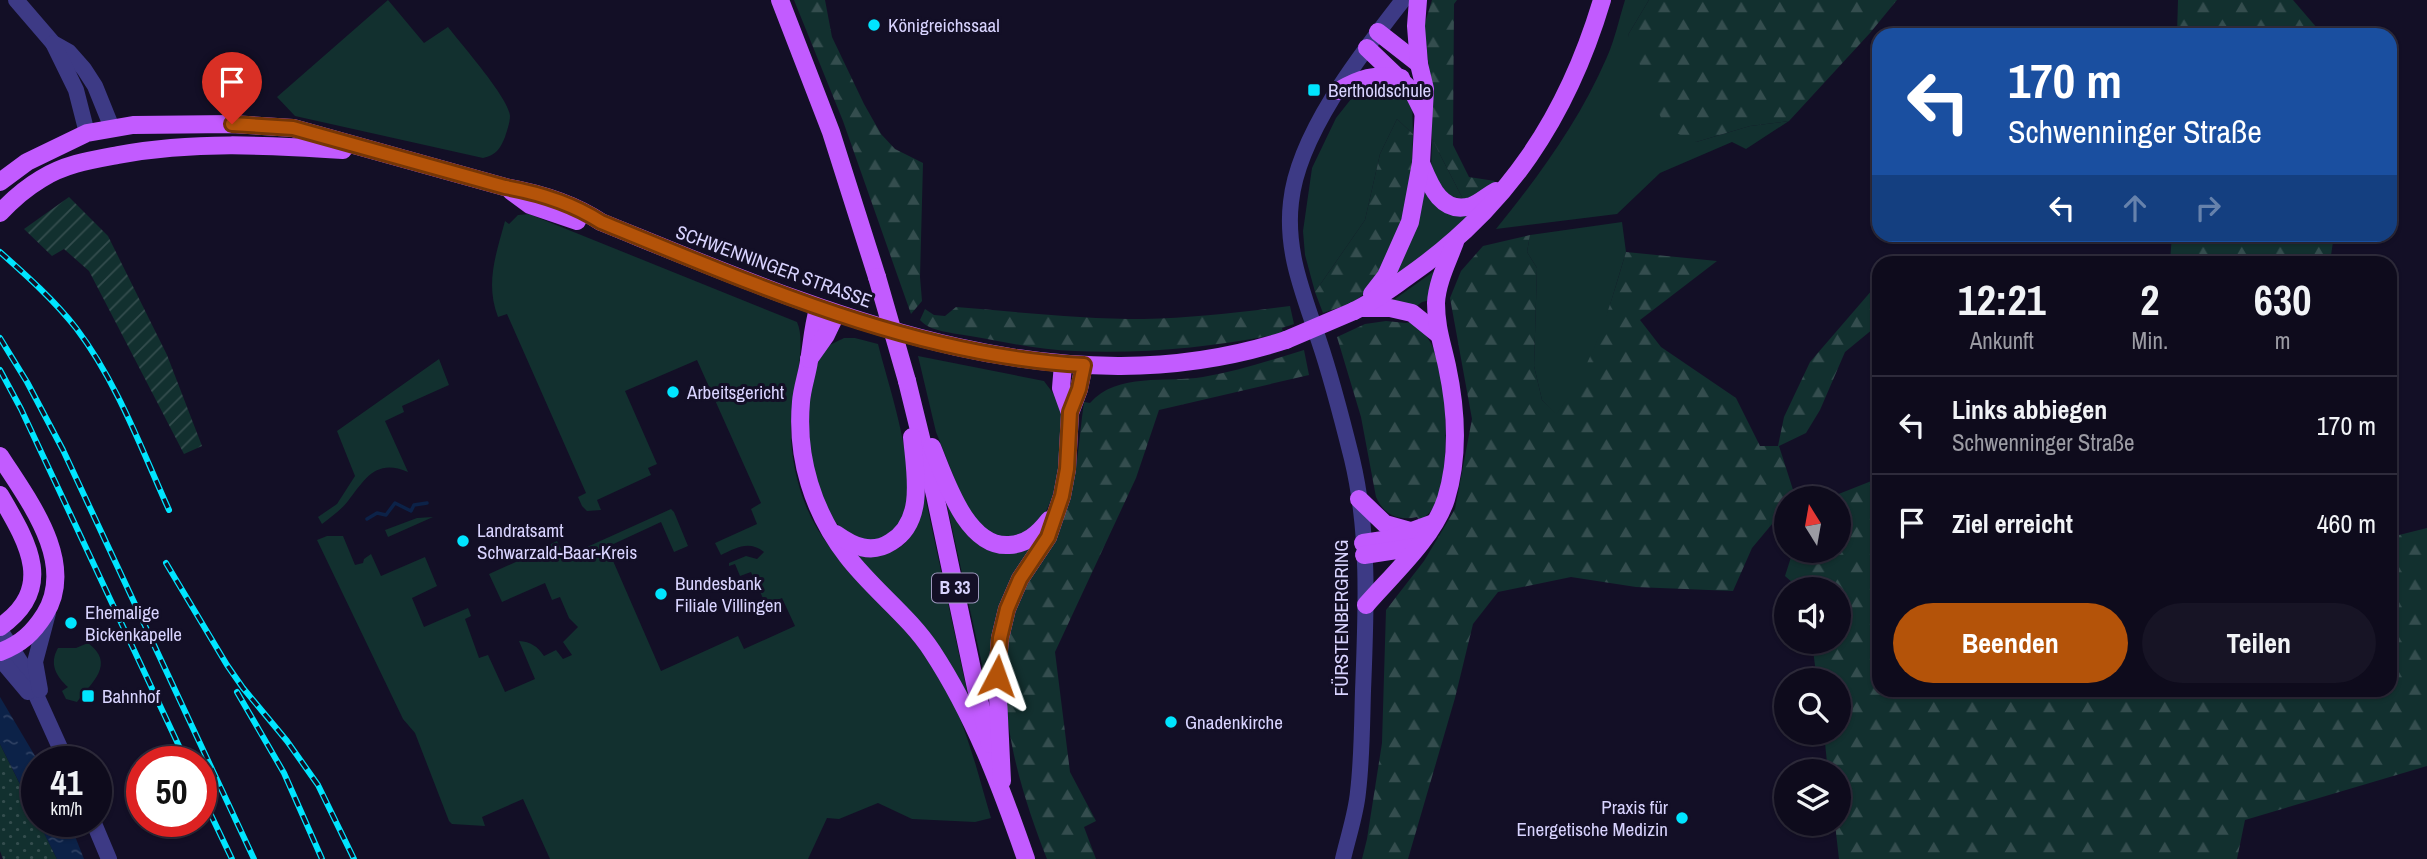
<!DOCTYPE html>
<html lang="de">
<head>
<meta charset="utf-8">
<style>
	:root { --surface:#0e0b1c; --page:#171425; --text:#f1f3f6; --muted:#9b9ba3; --line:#2e2b3b; --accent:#b45309 }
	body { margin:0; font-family:"Archivo Narrow",sans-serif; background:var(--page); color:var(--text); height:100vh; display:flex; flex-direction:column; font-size:26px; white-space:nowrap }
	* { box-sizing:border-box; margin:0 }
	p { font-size:23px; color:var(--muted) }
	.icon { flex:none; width:38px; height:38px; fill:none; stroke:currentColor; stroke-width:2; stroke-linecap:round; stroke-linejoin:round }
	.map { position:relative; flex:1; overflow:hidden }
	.side { position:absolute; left:1872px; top:256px; width:525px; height:441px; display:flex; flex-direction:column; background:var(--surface); border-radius:21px; box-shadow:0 2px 5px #0004,0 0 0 2px var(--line) }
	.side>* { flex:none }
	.top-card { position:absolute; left:1872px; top:28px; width:525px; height:214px; border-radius:21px; box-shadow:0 2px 5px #0004,0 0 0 2px var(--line); background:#1a4fa0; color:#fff; overflow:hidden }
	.needle { width:46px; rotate:349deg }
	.tools { position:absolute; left:1774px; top:486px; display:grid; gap:14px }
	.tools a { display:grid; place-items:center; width:77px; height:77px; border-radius:50%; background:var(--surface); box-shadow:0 2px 5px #0004,0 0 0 2px var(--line); font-size:35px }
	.speed { position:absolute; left:21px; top:746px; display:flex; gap:14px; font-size:35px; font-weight:700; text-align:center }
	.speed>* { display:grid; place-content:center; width:91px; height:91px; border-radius:50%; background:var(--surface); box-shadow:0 2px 5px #0004,0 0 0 2px var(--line); line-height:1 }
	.speed small { font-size:18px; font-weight:400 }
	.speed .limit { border:10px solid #d22; background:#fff; color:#111 }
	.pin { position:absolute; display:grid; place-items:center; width:60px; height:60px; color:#fff; margin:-72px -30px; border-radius:50% 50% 50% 0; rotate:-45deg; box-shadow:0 0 7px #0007 }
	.pin .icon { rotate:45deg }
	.me { position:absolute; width:77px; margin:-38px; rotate:4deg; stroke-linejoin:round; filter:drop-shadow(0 0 5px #0008) }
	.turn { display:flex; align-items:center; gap:24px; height:147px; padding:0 21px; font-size:32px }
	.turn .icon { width:91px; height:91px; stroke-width:2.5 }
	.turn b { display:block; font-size:49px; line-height:60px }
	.lanes { display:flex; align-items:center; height:66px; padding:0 21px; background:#0003; justify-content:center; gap:35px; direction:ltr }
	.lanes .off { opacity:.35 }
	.eta { display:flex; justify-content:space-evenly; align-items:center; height:119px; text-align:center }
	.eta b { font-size:42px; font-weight:700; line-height:49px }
	.cta { display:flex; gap:14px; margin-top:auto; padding:14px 21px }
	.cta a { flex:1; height:80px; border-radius:42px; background:var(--accent); color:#fff; font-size:28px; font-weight:700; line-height:80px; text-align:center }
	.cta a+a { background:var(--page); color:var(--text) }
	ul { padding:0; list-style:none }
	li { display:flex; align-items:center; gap:21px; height:98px; padding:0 21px; border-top:2px solid var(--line) }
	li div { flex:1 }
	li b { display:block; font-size:26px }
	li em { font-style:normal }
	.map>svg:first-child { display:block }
	.grass { fill:#12302f }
	.forest { fill:url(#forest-firs) }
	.park { fill:url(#park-dots) }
	.garden { fill:url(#garden-furrows) }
	.water { fill:url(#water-ripples) }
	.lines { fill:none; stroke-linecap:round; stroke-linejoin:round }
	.stream { stroke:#0c2248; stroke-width:3.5 }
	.minor { stroke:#3d3a85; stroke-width:16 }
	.major { stroke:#c25bff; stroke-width:18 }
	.rail-casing { stroke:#00e5ff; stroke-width:6 }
	.rail { stroke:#130f26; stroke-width:3.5; stroke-dasharray:10; stroke-linecap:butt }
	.major-bridge { stroke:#c25bff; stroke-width:18 }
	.route-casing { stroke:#753606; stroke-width:18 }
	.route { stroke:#b45309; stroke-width:12 }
	.poi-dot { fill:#00e5ff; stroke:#130f26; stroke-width:2.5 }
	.labels { text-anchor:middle; stroke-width:6; stroke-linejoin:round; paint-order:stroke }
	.shield { fill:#130f26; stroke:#9e99be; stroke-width:2 }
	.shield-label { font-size:18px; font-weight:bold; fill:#d9d4ff }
	.poi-label { font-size:19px; fill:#d9d4ff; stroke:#130f26; text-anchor:start }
	.street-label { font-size:19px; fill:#d9d4ff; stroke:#130f26 }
</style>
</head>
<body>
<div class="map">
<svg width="2427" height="859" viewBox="0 0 2427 859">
	<defs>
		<pattern id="forest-firs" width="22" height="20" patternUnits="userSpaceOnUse" patternTransform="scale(1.75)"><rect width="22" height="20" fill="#12302f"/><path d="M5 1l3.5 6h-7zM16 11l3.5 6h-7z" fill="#344d4e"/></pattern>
		<pattern id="park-dots" width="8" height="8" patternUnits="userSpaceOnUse" patternTransform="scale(1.75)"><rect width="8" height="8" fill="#12302f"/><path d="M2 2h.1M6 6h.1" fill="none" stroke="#344d4e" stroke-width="1.8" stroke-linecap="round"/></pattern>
		<pattern id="garden-furrows" width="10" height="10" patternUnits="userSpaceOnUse" patternTransform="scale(1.75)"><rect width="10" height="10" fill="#12302f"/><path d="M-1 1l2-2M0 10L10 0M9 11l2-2" fill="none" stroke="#344d4e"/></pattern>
		<pattern id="water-ripples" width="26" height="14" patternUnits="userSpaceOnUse" patternTransform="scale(1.75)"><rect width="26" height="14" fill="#0c2248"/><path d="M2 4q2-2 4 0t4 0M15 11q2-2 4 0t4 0" fill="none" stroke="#2f4163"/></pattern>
	</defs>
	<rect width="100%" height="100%" fill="#130f26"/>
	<g class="grass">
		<path d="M388,0L424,43L448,27C461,44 509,98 510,116C510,122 507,131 505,137C500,149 496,155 483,158L295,116L277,97Z"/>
		<path d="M1625,0H1649L1628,35L1696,142L1750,126L1789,121L1746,149L1732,142L1660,173L1617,214L1496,229C1541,173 1578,123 1607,57C1615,39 1619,19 1625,0Z"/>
		<path d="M1376,82L1391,83L1412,100L1413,134L1397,119L1380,154L1365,220L1315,292L1305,255L1303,231L1312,168L1336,118L1359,89Z"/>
		<path d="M1432,139L1463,199L1449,196L1431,171Z"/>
		<path d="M1422,182L1471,212L1451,233L1391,279Z"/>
		<path d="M529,214L797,322C808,345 790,404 791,433C791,456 797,484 806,506C829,563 889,606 926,655C961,701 975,764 991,818L975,822L912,819L878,803L839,819L827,818L808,859H550L523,799L482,817L485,826L452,824L449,821L415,733L403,719L317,540L327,536H343L355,565L363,563L364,559L371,554L381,576L425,557L437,586L412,598L424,627L468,608L471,616L465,619L479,658L488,655L505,692L535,679L519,641C531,642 537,646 544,656L556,650L563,659L572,655L563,642L578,627L569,618L560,597L552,600L545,583L502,602L489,574L549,547V545L557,541L565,557L671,509L674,512L688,546L674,552L661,522L607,547L661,671L738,636L744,649L795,626L782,598L766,605L751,572L740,576L735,564L729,566V563L746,556L757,559L764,552C749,540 736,548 721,555L715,543L757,524L751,509L761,503L697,360L625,391L657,464L648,468L651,475L597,500L601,510L587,511L582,506L578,497L586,493L507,314L498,317C485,284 496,254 505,221L509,224L518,215Z"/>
		<path d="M1622,222L1626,252L1604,325L1581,380L1556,415L1542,400L1534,366L1537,268L1527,252L1530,235Z"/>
		<path d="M1440,267L1431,300L1422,302L1414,308L1392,301Z"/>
		<path d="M844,338H855L878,344C889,388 917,467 905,511C902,524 893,533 882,538C866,545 850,537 839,526C807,493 796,385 826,349C830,344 838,341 844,338Z"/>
		<path d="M918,356L1044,381C1048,387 1053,392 1056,398C1071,430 1059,509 1031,531C1024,537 1009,537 1000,539L988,533L967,510L936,432Z"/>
		<path d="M439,359L449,385L402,406L404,412L385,421L408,472C376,458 365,479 348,501C341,510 331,517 322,524L318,517L337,504L355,476L337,431Z"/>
		<path d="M923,487L970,705L854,554C909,560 918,535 923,487Z"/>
		<path d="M945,496L963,528L1031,547L1022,564L992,710Z"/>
		<path d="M433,517L388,537L385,530L417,518Z"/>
		<path d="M88,643C116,664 92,682 77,702L66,699L62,691L68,687C56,676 49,664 58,648H76Z"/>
	</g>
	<g class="forest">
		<path d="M794,0H825L832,37L864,104L881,134L895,149L923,163L920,277L922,301L911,314L843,121Z"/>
		<path d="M1432,0H1457L1454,4L1453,145L1469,177L1495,181L1481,195L1463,199L1432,139L1430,75L1424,26Z"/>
		<path d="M1649,0H1897L1870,33L1789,121L1750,126L1696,142L1665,128L1628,35Z"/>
		<path d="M2178,0H2293L2323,35H2177Z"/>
		<path d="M1397,119L1413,134L1411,183L1403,227L1368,291L1352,303L1323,313L1315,292L1365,220L1380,154Z"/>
		<path d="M1530,235L1527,252L1537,268L1534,366L1542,400L1556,414C1593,367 1609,309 1626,252L1717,261L1640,320L1661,347L1736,398L1760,446H1778L1784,417L1810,362L1879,282V324L1845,352L1820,410L1806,433L1779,446L1795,496L1793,499H1787V506L1752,548L1733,591L1636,587L1571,577L1498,592L1473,624L1455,698L1408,859H1362L1367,839L1382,743L1386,610L1424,561L1455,509L1472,419L1450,298L1461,271L1483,246Z"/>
		<path d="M2172,235V234L2334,235L2330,262H2170Z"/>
		<path d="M1290,306L1294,324L1282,328L1283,333C1215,347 1145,354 1075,351C1041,350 1004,342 970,336C955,333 930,332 920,320L925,309L934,315L945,316L956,307C1018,312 1081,319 1144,319C1193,318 1241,312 1290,306Z"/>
		<path d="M1386,321L1406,323L1413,321C1424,331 1432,342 1436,356C1447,390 1450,467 1437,501C1434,510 1427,515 1420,521L1417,517C1398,521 1384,515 1376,497L1361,417L1337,337L1365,324Z"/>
		<path d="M1304,350L1309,375L1159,410L1136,478L1055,652L1070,772L1096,821L1084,827L1096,859H1047C1017,782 987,685 1019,603C1030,575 1049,551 1061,523C1078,485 1078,443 1084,402L1090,403C1117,372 1167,383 1203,377C1238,371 1271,360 1304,350Z"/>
		<path d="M1879,478L1880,690H2390L2391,537L2427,528V766L2245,820L2237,859H1839L1835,824H1839V772H1828L1824,733H1839V681H1817L1812,642H1839V590H1801L1785,576L1793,551H1839V499H1826Z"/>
	</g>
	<path class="park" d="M0,744L57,859H3L0,851Z"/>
	<path class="garden" d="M69,197L108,236L167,355L202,446L184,454L89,271L64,249L52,256L24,229Z"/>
	<g class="water">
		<path d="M0,697L38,761L37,818L0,744Z"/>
		<path d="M38,821H69L84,859H57Z"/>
	</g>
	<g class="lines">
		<path class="stream" d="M367,519L377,513L386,515L395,503L411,511L414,505L427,503"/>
		<g class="minor">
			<path d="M16,0L53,43L69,52L84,69L95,86L112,128"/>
			<path d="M53,43L76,90L87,133"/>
			<path d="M0,630L23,666L66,761"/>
			<path d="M0,659L28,692"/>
			<path d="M40,690L35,662L48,613"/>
			<path d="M93,821L109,859"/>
			<path d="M1343,859C1348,837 1356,814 1358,792C1362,759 1362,724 1363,691C1366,614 1370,534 1352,459C1342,419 1332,379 1319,341C1304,295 1285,252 1291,202C1298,134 1361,54 1403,0"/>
		</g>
		<g class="major">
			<path d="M780,0L831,132L877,277"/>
			<path d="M1378,32L1419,64"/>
			<path d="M1367,48L1413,92L1423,112"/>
			<path d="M1338,91C1361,78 1373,74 1401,78"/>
			<path d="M1421,163C1430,185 1441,215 1471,206C1480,203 1488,195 1496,191"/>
			<path d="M0,182L27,162L87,133L133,125L232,124L293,128L505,187C539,193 573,203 601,222C816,309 1052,416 1286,340"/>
			<path d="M511,191L530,205L577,221"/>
			<path d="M0,213C12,200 26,188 41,179C65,164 91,160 118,155C193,141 267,145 343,150"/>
			<path d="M1372,294L1386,276L1410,222L1421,163L1425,89L1419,64L1416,26L1418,0"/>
			<path d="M1361,308H1390L1412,313L1438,334"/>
			<path d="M818,309C813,326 812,343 809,361C807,375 802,388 801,402C796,458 813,512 847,556C873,590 909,616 932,651C974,715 1001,787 1026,859"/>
			<path d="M1354,311C1373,302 1390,289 1407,277C1508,207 1567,117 1602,0"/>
			<path d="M809,359L826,335L836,314"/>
			<path d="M1063,364L1061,388L1070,413"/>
			<path d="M907,381L935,495L976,688L990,744"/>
			<path d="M932,447C945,478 966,548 1009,545C1027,544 1038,534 1049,520"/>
			<path d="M0,456C28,500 77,562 45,614C33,633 21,644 0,652"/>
			<path d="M0,495C28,543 56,588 0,627"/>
			<path d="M1359,499L1385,524L1410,531"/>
			<path d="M836,534C853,546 871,555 891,542C926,521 915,472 912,437"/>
			<path d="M1363,543L1390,539L1434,523"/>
			<path d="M1364,555L1416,547"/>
			<path d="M1366,605C1392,575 1434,537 1446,499C1459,457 1456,408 1447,366C1442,343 1436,327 1436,303C1437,282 1448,261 1455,242"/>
			<path d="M1002,781L997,676L1000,638L1007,609L1020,579L1048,537L1062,496L1067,469L1070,413L1079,389L1084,365"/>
		</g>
		<defs>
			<g id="rail">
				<path d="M0,252C27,276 54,300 76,328C117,382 141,448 169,510"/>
				<path d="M0,338L27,382L63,450L254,859"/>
				<path d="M0,370L21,409L186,761"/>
				<path d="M166,563L227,665L243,688L287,741L318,785L354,859"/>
				<path d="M237,692L284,773L322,859"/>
				<path d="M201,794L232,859"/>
			</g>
		</defs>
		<use href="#rail" class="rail-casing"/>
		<use href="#rail" class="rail"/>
		<g class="major-bridge">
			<path d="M877,277L907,381"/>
			<path d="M1286,340L1354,311"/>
		</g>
	</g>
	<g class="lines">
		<defs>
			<path id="route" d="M232,124L293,128L505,187C539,193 572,203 601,222C756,285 914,356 1084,365L1079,389L1070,412L1067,469L1062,496L1048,537L1020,579L1007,609L1000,638L997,676"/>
		</defs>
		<use href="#route" class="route-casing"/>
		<use href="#route" class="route"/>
	</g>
	<g class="poi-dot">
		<circle cx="874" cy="25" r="7"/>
		<rect x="1307" y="83" width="14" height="14" rx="3.5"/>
		<circle cx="673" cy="392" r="7"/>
		<circle cx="463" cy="541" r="7"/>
		<circle cx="661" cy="594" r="7"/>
		<circle cx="71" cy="623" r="7"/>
		<rect x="81" y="689" width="14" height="14" rx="3.5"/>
		<circle cx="1171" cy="722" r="7"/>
		<circle cx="1682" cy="818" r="7"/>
	</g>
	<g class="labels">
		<rect class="shield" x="932" y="573.5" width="46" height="29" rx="5"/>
		<g class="shield-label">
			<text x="955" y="594">B 33</text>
		</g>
		<g class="poi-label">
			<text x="888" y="32">Königreichssaal</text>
			<text x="1328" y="97">Bertholdschule</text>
			<text x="687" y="399">Arbeitsgericht</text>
			<text x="477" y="537">Landratsamt<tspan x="477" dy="22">Schwarzald-Baar-Kreis</tspan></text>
			<text x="675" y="590">Bundesbank<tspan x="675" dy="22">Filiale Villingen</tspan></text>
			<text x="85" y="619">Ehemalige<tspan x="85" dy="22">Bickenkapelle</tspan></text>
			<text x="102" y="703">Bahnhof</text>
			<text x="1185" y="729">Gnadenkirche</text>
			<text x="1668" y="814" text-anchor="end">Praxis für<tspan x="1668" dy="22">Energetische Medizin</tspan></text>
		</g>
		<g class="street-label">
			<text transform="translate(774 266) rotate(20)" y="7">SCHWENNINGER STRASSE</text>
			<text transform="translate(1341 618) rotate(-90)" y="7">FÜRSTENBERGRING</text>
		</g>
	</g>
</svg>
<div class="tools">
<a><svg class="needle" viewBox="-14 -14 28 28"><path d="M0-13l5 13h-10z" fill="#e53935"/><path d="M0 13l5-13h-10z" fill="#9b9ba3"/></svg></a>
<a><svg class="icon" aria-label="sound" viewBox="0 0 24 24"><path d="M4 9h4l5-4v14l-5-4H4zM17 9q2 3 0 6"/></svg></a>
<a><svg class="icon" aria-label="search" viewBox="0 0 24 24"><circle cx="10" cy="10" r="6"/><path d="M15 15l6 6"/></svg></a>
<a><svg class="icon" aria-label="layers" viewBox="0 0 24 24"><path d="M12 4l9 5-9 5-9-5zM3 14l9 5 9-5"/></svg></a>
</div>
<div class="speed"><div>41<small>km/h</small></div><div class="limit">50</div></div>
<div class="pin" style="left:232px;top:124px;background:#d93025"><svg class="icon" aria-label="arrive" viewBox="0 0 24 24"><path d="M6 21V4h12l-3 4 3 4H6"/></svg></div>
<svg class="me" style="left:997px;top:676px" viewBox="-20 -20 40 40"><path d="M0-17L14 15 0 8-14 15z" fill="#b45309" stroke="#fff" stroke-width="4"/></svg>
<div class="top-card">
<div class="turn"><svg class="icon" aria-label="left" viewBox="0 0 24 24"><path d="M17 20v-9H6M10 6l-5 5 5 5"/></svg><div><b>170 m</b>Schwenninger Straße</div></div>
<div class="lanes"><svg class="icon" aria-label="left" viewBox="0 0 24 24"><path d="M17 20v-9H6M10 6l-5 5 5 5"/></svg><svg class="icon off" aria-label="ahead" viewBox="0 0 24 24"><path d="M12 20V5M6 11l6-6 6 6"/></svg><svg class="icon off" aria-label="right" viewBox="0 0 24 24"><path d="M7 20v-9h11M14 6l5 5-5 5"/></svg></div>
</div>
<section class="side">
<div class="eta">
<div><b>12:21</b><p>Ankunft</p></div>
<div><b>2</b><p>Min.</p></div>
<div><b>630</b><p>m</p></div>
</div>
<ul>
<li><svg class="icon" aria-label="left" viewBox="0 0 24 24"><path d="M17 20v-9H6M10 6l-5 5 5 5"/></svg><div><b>Links abbiegen</b><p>Schwenninger Straße</p></div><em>170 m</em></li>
<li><svg class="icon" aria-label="arrive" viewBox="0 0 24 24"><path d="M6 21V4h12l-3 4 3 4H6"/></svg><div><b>Ziel erreicht</b></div><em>460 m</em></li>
</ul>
<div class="cta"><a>Beenden</a><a>Teilen</a></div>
</section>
</div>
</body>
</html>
